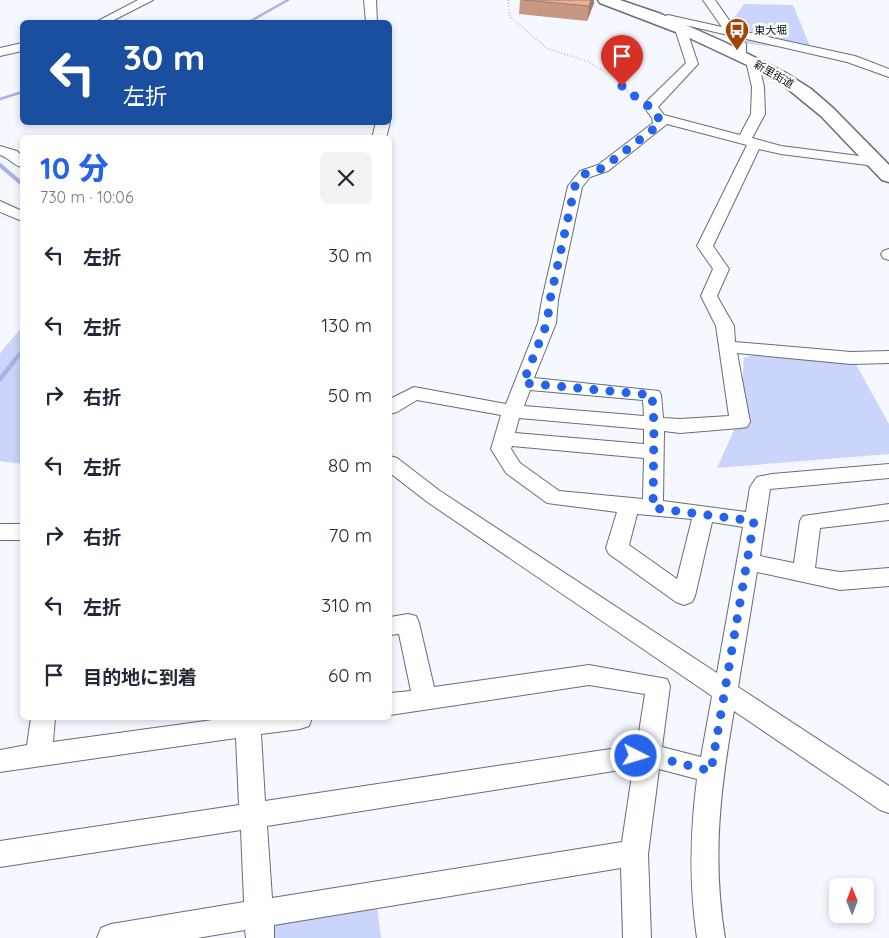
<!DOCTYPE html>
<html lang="ja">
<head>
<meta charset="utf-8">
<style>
	:root { --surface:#fff; --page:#f2f2f3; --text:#1f2937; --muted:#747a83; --accent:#2563eb }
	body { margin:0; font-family:Quicksand,"Noto Sans JP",sans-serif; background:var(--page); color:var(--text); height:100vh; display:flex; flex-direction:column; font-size:19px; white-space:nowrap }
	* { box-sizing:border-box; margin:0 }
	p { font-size:16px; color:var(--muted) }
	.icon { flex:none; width:28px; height:28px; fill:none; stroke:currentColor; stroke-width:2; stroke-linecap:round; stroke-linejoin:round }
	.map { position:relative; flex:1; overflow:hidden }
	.drawer { position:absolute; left:20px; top:135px; width:372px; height:585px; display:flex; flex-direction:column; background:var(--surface); border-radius:8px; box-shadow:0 2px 8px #0003 }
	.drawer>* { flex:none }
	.top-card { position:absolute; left:20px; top:20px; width:372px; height:105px; border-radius:8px; box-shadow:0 2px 8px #0003; background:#1a4fa0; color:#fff; overflow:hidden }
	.needle { width:32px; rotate:359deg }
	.fabs { position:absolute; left:829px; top:878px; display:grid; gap:10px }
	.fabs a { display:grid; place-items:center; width:45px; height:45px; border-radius:8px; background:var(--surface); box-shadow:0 2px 8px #0003; font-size:25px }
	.pin { position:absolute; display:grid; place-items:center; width:42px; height:42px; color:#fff; margin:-51px -21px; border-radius:50% 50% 50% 0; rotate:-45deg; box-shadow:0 0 5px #0007 }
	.pin .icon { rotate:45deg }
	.me { position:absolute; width:55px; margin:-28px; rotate:95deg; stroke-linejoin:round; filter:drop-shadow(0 0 4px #0008) }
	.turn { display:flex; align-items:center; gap:18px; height:105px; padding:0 20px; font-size:22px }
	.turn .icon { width:65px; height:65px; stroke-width:2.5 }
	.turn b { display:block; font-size:35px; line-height:42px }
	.round { display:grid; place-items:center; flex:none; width:52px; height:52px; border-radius:8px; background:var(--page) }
	.summary { display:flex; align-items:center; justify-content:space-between; height:85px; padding:0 20px }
	h1 { font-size:30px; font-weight:800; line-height:38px; color:var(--accent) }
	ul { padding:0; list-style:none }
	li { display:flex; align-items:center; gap:15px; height:70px; padding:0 20px }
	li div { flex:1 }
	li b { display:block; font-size:19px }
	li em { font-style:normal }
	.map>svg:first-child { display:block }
	.green { fill:#cbd4fa }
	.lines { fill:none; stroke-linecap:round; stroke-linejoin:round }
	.stream-far2 { stroke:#a7b2e6; stroke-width:2.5 }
	.stream-far1 { stroke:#a7b2e6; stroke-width:4 }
	.stream { stroke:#a7b2e6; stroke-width:4.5 }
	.minor-casing { stroke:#696c7b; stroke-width:2 }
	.major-casing { stroke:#696c7b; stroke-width:3 }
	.path { stroke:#9b9ca3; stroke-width:2; stroke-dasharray:0.5 2.5; stroke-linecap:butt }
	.minor { fill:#fff; fill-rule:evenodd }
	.major { fill:#fff; fill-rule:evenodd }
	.wall { fill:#c89782 }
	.shaded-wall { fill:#a27b6a }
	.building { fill:#e8b097; stroke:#a27b6a }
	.route { stroke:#2563eb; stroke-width:9; stroke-dasharray:0 16.2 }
	.labels { text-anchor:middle; stroke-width:5; stroke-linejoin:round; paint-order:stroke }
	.far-poi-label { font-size:11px; fill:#0f1016; stroke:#fff; text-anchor:start }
	.far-street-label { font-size:11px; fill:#0f1016; stroke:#fff }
</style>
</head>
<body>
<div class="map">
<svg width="889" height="938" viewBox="0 0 889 938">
	<rect width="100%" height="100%" fill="#f6f8ff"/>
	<g class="green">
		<path d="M744,4L793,5L812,51L741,43L732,21Z"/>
		<path d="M22,327V464L0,461V353Z"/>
		<path d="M771,349L853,359L889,424V454L717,468L740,417L744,358Z"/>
		<path d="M377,906L381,938H269V933L280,920Z"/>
	</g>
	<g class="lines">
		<g class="stream-far2">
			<path d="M249,22L288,0"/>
			<path d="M0,99L22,92"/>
		</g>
		<g class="stream-far1">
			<path d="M0,165L22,184"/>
			<path d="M14,361L22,351"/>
		</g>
		<path class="stream" d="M0,379L15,360"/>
		<defs>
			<g id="minor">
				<path d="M138,0H153L110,22H96Z"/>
				<path d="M364,0H376L377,22H366Z"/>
				<path d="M703,0H715L736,30L855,56L889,69V77L847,62L742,38L746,44V56L740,60L734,56V44L728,35L685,25L698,64L658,107L664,115L740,135L751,114L752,87L746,61L752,57L758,61L764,87L765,114L752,138L781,146L875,158L880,159L882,162L880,165L875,166L781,154L759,149L713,246L729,269L717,296L734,326L735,342L851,352L889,351V363L851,364L737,353L750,422L747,427L740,428L680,433L664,431L663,501L746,512L750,487L757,477L772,474L889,464V478L770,489L760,556L794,563L800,521L803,516L889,504V520L820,528L815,568L840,572L889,568V586L840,590L757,572L738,687L889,786V813L880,810L734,711C720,790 712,858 725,938H697C689,884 690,833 697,779L659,769L648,854L651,938H623L621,868L274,925V938H246L245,930L197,938H97L101,928L111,924L244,902L241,830L0,867V841L239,805L236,738L0,772V750L27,745L31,718H55L53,742L227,718H312L309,726L300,729L261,734L265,801L637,745L645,694L589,685L390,715V693L411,691L399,634L390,635V617L408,614L416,616L419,623L434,687L589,665L667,679L670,686L662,747L701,757L712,696L426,501L390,473V456L397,458L440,491L717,673L743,527L712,522L695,596L692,602L684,605L676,602L609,554L606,548L617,512L547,503L506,473L491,449L501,415L417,400L397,412L390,414V399L414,387L506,404L538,323L542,300L568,186L580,171L598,165L653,123L652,118L644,107L645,103L686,63L674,26L676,23L664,20L662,18L668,15L722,27ZM667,124L747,145L697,246L713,269L701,296L716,326L729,416L680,419L663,418L661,395L659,391L534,378L556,323L558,300L582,187L590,177L608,171ZM530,390L643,400L644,416L524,406ZM519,418L644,429V444L515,433ZM512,446L644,458L643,499L559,491L520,463L511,449ZM637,514L692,519L677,579L629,545ZM633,768L622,842L272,898L267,826Z"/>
				<path d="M22,43V51L0,56V48Z"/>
				<path d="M376,122H390L386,138H372Z"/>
				<path d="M0,146L17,151L22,156V167C14,166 9,158 0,155Z"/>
				<path d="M0,201L22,211V221L0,212Z"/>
				<path d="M889,249V260L883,258L881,254L883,251Z"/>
				<rect x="0" y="524" width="22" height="16"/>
			</g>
			<path id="major" d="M598,0H620L661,14L724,42L786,73L811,89L833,108L889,165V182L882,180L821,116L783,85L747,65L681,34L600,3Z"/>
		</defs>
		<use href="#minor" class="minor-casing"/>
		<use href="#major" class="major-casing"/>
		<path class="path" d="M508,0L510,17L548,49L587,61L615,78L630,94L639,100"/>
		<use href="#minor" class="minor"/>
		<use href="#major" class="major"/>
	</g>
	<path class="wall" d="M520,0H594V3L587,21L519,14Z"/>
	<path class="shaded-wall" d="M591,0H594V3L587,21L589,6Z"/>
	<path class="building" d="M524,0H591L589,6Z"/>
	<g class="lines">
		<path class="route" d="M622,86C633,98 658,106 660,124L603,168L585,174L575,186L550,300L547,323L523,383L652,395L654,424L653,508L754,521L711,771L647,755L636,756"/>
	</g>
	<defs>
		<symbol id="bus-pin" viewBox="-11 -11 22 30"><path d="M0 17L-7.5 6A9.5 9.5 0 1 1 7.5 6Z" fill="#a54305" stroke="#fff"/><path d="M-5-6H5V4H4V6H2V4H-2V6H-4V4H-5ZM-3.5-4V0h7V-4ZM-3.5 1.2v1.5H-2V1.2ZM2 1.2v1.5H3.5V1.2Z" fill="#fff"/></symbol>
	</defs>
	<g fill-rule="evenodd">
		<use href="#bus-pin" x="723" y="16" width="28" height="38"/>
	</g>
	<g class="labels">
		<g class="far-poi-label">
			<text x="754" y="34">東大堀</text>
		</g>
		<g class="far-street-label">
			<text transform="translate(774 74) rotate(30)" y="4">新里街道</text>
		</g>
	</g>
</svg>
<div class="fabs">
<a><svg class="needle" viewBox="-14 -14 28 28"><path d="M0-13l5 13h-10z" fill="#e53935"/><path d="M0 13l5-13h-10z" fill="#747a83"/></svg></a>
</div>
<div class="pin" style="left:622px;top:86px;background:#d93025"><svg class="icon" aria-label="arrive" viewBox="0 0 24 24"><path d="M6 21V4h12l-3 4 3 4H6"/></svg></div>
<svg class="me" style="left:636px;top:756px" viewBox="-20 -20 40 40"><circle r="17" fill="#2563eb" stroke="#fff" stroke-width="3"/><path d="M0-11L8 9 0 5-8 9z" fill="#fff"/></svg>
<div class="top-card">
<div class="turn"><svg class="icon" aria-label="left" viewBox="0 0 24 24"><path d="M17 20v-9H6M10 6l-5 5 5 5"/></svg><div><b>30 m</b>左折</div></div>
</div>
<section class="drawer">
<div class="summary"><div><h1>10 分</h1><p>730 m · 10:06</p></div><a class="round"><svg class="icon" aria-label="close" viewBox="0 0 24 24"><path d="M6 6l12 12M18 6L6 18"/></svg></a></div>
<ul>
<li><svg class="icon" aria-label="left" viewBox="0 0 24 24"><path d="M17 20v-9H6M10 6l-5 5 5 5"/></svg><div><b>左折</b></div><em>30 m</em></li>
<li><svg class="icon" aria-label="left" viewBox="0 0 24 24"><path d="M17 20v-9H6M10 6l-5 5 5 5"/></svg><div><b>左折</b></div><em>130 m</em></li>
<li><svg class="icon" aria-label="right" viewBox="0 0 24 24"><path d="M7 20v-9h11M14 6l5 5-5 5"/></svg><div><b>右折</b></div><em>50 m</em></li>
<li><svg class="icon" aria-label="left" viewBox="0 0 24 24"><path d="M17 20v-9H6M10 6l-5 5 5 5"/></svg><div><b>左折</b></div><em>80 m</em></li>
<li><svg class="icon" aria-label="right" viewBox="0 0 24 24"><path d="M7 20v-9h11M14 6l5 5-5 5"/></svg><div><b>右折</b></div><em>70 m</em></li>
<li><svg class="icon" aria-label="left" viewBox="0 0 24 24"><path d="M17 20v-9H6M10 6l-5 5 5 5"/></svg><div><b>左折</b></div><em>310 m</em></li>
<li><svg class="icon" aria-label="arrive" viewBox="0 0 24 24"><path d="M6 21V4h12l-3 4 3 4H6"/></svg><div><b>目的地に到着</b></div><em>60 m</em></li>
</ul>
</section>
</div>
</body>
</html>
